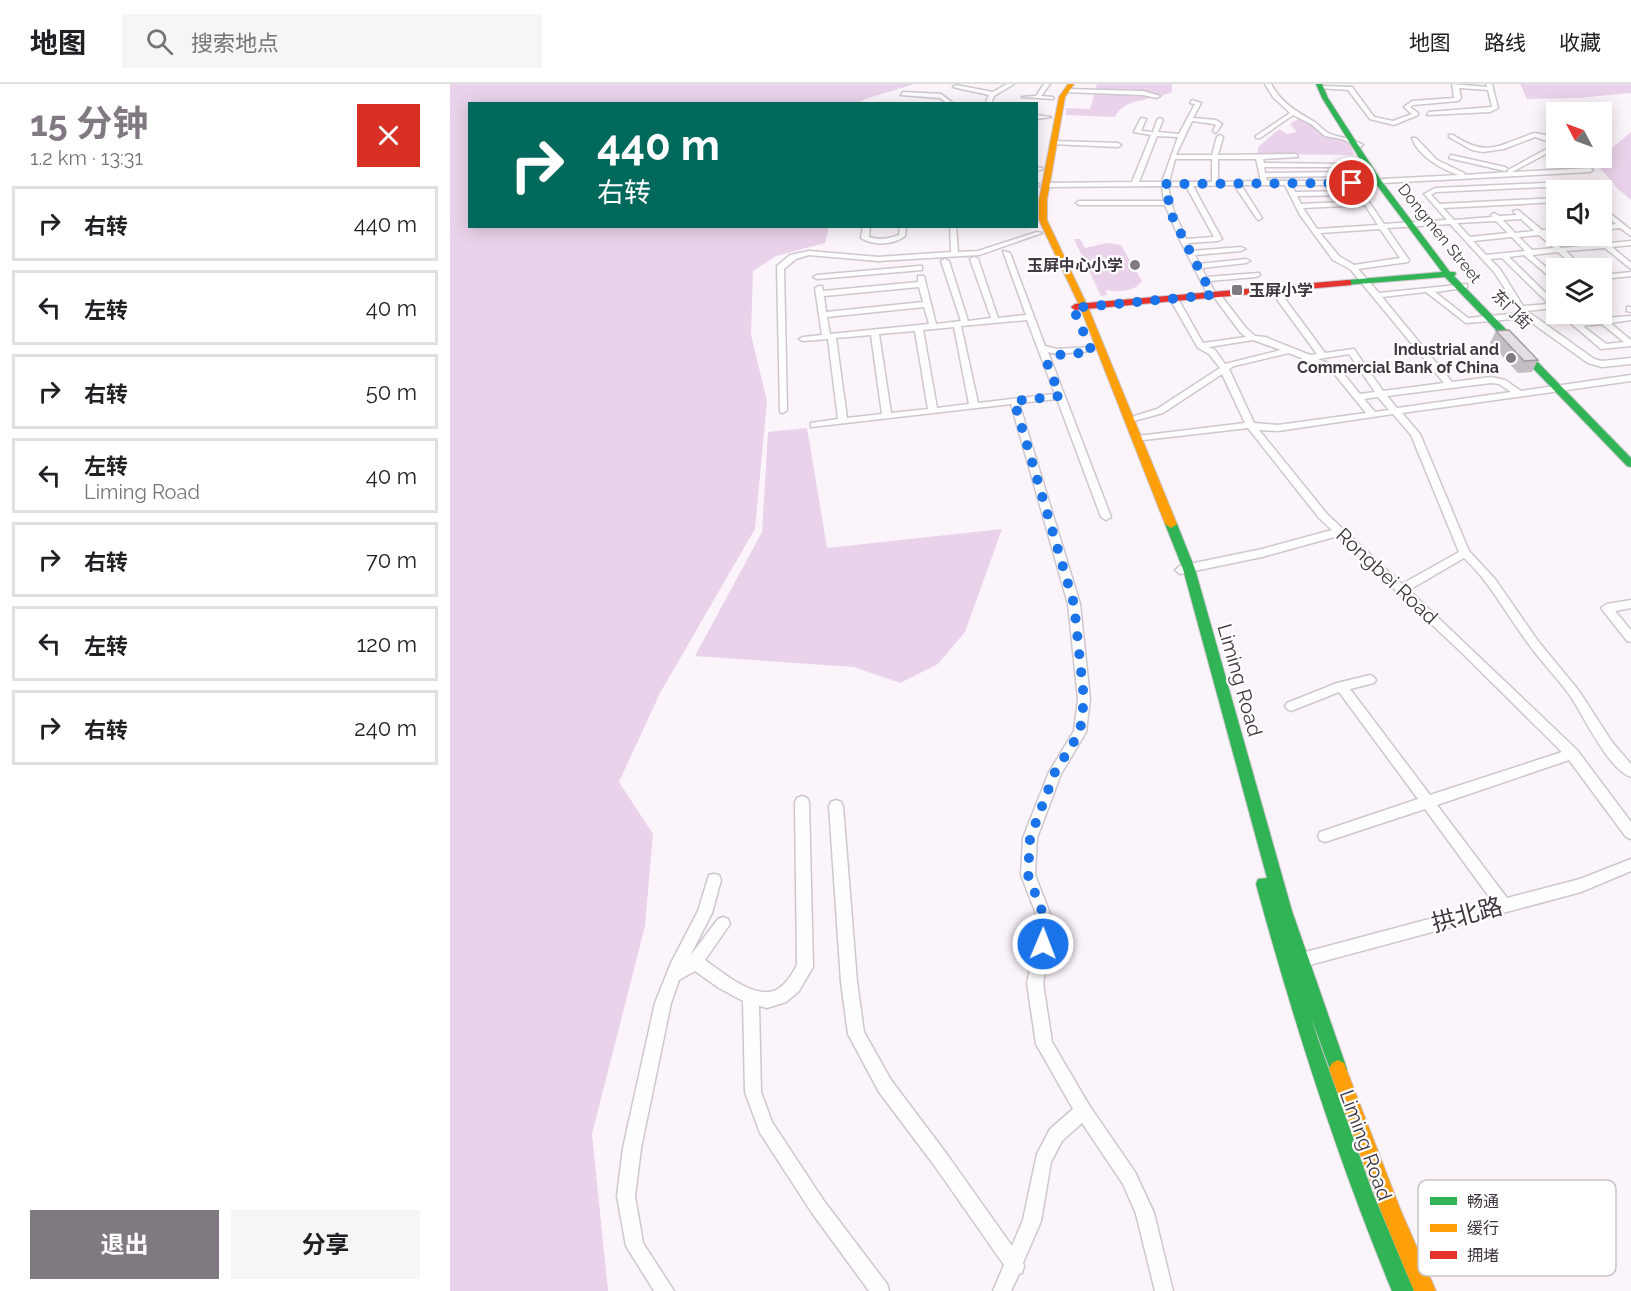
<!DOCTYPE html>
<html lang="zh">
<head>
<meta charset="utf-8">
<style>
	:root { --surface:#fff; --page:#f6f6f6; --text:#202124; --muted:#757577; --line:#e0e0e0; --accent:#817981 }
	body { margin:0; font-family:Raleway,"Noto Sans SC",sans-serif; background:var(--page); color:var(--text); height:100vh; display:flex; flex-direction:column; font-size:22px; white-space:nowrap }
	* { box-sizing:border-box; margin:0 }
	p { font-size:20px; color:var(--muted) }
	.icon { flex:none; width:33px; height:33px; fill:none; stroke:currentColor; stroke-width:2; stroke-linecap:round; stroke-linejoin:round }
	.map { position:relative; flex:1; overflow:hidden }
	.sheet { display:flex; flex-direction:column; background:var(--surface); width:450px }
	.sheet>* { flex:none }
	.hud { position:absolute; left:18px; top:18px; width:570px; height:126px; border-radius:0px; box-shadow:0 3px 15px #0003; background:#00695c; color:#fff; overflow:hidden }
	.needle { width:39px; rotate:311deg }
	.buttons { position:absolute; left:1096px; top:18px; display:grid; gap:12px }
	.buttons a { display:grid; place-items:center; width:66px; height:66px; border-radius:0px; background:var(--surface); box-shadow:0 3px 15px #0003; font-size:30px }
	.pin { position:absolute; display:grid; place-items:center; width:51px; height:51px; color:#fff; margin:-26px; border:3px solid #fff; border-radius:50%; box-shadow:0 2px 6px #0007 }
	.me { position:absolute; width:66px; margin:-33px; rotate:1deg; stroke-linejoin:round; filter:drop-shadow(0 0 4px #0008) }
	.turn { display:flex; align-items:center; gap:21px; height:126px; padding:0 30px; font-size:27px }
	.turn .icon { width:78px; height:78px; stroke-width:2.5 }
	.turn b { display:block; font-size:42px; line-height:51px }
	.round { display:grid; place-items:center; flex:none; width:63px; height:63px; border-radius:0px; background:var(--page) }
	.head { display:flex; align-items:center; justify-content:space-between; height:102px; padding:0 30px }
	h1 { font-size:36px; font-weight:700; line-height:45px; color:var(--accent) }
	.cta { display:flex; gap:12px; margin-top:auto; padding:12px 30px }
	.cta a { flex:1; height:69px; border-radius:0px; background:var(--accent); color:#fff; font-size:24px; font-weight:700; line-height:69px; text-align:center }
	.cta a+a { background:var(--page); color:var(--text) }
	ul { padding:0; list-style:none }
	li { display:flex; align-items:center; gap:18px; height:75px; margin:0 12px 9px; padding:0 18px; border:3px solid var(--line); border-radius:0px }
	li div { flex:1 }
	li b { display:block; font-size:22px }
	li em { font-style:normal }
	header { display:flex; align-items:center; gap:36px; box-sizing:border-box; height:84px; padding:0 30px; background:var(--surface); border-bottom:2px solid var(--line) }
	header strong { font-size:28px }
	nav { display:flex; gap:33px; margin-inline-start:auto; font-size:21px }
	.search { width:420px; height:54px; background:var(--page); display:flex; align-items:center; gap:15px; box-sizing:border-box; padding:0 21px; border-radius:0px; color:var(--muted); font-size:22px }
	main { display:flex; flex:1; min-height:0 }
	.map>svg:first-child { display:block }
	.green { fill:#ead3ea }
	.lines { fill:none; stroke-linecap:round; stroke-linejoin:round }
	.street-casing { stroke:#cec7ce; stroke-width:3 }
	.fast-casing { stroke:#cec7ce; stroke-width:2 }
	.slow-casing { stroke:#cec7ce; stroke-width:2 }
	.jam-casing { stroke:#cec7ce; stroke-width:2 }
	.street { fill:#fefdfe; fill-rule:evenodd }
	.fast { fill:#30b455; fill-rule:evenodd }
	.slow { fill:#ff9f0a; fill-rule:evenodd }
	.jam { fill:#e5322d; fill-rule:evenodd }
	.wall { fill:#c4bec4 }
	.building { fill:#e4dde4; stroke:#a09ba0; stroke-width:1.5 }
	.route { stroke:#1a73e8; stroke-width:10; stroke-dasharray:0 18 }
	.poi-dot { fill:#817981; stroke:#fff; stroke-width:2 }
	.labels { text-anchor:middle; stroke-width:4.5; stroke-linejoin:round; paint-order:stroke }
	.far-street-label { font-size:16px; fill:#403740; stroke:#fff }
	.far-poi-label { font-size:16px; font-weight:bold; fill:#403740; stroke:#fff; text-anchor:end }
	.street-label { font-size:20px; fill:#403740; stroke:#fff }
	.near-street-label { font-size:24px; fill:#403740; stroke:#fff }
	.key { fill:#fff; stroke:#c6c3c6; stroke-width:1.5 }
	.key-label { font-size:16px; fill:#403740 }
</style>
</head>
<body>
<header>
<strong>地图</strong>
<div class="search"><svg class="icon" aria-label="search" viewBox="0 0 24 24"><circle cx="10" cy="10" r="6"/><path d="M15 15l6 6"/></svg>搜索地点</div>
<nav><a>地图</a><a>路线</a><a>收藏</a></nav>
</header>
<main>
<section class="sheet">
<div class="head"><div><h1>15 分钟</h1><p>1.2 km · 13:31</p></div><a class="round" style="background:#d93025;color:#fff"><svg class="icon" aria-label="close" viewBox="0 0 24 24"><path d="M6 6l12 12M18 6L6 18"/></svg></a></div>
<ul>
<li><svg class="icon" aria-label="right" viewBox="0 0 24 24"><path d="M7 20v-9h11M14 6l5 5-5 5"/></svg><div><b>右转</b></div><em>440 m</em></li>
<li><svg class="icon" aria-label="left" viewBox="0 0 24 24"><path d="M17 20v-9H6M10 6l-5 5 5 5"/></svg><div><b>左转</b></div><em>40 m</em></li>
<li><svg class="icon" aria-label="right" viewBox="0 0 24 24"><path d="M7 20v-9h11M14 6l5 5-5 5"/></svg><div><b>右转</b></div><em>50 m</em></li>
<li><svg class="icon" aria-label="left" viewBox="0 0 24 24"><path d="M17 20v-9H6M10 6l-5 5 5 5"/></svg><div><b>左转</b><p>Liming Road</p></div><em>40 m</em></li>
<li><svg class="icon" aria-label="right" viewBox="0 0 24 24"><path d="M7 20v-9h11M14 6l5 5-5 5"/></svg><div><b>右转</b></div><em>70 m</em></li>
<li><svg class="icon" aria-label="left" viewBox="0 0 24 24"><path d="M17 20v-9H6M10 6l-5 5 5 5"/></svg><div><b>左转</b></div><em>120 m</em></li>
<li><svg class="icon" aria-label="right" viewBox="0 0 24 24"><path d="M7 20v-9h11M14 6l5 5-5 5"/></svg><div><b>右转</b></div><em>240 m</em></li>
</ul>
<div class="cta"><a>退出</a><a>分享</a></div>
</section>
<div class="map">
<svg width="1181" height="1207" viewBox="0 0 1181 1207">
	<rect width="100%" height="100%" fill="#fbf4fb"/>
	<g class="green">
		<path d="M0,0H465L415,15L408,20H20V142L379,143L375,159L326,172L303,187L301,251L317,317L305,445L210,609L169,698L203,750L195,842L142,1050L158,1207H0Z"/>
		<path d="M647,0H722V8C704,17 674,13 665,33L616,31V24L640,25Z"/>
		<path d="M1070,0H1181V9L1128,14L1077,15Z"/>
		<path d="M851,33L886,54L900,58L904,71L808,70V63L829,45L837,50L847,48L840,40Z"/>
		<path d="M1181,48V116L1167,104L1145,78Z"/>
		<path d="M624,155H630L635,164L657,159L671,161L692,197C683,209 669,208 656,206L657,211L651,212Z"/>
		<path d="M357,344L377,464L552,445L515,548L488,580L450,599L404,583L245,572L312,448L318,348Z"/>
	</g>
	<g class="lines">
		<defs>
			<g id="street">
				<path d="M557,0H564L544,12L541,20H535L539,11L503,3L506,1L543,8Z"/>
				<path d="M594,0H600L591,12L603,13V15L572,13L586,12Z"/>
				<path d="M815,0H821C832,19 844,26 863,37C868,40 872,45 878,49C887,54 901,53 913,61L910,63L892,55L875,52L861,40L843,31L810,54H806V52L840,29L823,13Z"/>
				<path d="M1002,0L1037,3L1036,0H1042L1048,24L1040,28L977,31L979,28L1042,23L1038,6L1009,4L1011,14L1008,17L963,21L960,23L968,29V31L944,41L920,35L898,6L868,4L871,2L902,3L924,33L943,37L962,30L954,23L962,17L1004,14Z"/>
				<path d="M616,5L693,7L710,12L707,14L693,11L614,8Z"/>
				<path d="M453,8L491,10L504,20H498L490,14L451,11Z"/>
				<path d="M742,16L751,19L743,34L766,36L772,40L766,49L763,47L766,41L764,40L742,37L726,71H762L767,53L770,51L773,53L768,71L846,70L848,73L813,75L814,79L893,80L934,140L997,136L974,110L985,104L1116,98L1131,101L1136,106H1130L1127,104L1116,102L986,108L981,111L990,120L1107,114V118L993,124L1004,136L1042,133L1041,131L1044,129L1049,132L1067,131L1063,127L1068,126L1092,146L1107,145V149L1096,150L1111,164L1181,157V161L1162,163L1181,179V185L1155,164L1116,167L1133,184H1126L1108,168L1082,171L1107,193V199L1074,171L1059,173L1107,220V226L1103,224L1077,227L1080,229L1144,275L1152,277L1181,274V280L1152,283L1138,279L1075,234L1016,239L976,208L932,213L1002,298L1041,293L1055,296L1071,307L1181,291V297L952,329L970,350L1019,467L1045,495L1088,557L1129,607L1162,658L1181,680V693C1159,686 1134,633 1121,613C1107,593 1089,576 1075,555C1055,528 1039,497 1014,474L959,506L1127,666L1181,738V755L1176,753L1119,676L987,721L1057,814L1130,795L1181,775V787L1131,808L852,883L847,881L844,876L847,871L852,869L1043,818L975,725L875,758L870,756L868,752L870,748L968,715L889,608L841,627L837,625L835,622L837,619L887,599L920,591L924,593L926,596L924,599L900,605L980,711L1112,668L1012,569L888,452L812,473L730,490L725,486L730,482L812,465L882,446L869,434L798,344L685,357L683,355L688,352L795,339L772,290L713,329L680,338L675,335L707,325L770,284L759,270L748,264L720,215L721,213H727L753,259L796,253L790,248L764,213L758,211L730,156L715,121H629L626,119L629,117H714L712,102L597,103L594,101L597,99L682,98L701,51L684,48L691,34L696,35L691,47L703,48L707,36L710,34L713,36L708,48L729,50L745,20L740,19ZM707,52L728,53L712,98H689ZM725,75H762V98H719ZM768,75H806L811,97L768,98ZM814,83H889L893,88L815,89ZM895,92L899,97H817L816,93ZM784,101L807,135L809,136L812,134L791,101H835L850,131L883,176L900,185L994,299L933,307L904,265L875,269L827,204L820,206L867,270L860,271L815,253L805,252L796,244L769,209H765L759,197L806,193L810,191L809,189L756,193L752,184L796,179L800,177L796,175L749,180L745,171L791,167L795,165L791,163L742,167L738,159L768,157L772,155L743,102ZM842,101H901L905,107L845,108ZM718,102H736L764,153L736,155L723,125ZM908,111L912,117L851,120L847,112ZM915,121L928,141L867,145L853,124ZM1071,135L1084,147L1065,149L1053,136ZM1046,137L1058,149L1020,153L1007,139ZM1000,140L1044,188L1071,229L1018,234L985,208L1014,204H1017V200L929,209L908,185L958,178L959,176L937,144ZM930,145L950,174L904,181L889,172L870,149ZM1089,151L1104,164L1082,166L1069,153ZM1062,153L1075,167L1036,171L1023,157ZM1052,174L1099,220L1073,222L1050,185L1040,175ZM803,256L831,266L775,280L765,266L759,263ZM839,269L882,287L916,329L828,341L804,339L779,285L784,282ZM899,270L925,308L910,310L888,283L868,275ZM1041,299L1049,300L1061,308L947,324L937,312ZM928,313L939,326L925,328L914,315ZM943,330L961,351L1009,468L952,500L877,430L809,346L828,347Z"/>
				<path d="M586,31L601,33L586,35Z"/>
				<path d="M1085,49L1095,51L1107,56V64L1062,88L1140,84L1143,86L1140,88L933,99L930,97L933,95L1009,91C991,85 968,72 962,54H966L987,76L1014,89L1015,91L1058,88V86L1104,61L1103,59L1085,53L1054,65L1033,68L1022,66L999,53V51H1003C1039,75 1049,60 1085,49Z"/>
				<path d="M604,57L668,59L671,61L668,63L602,60Z"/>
				<path d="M1001,71L1055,83L1058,85L1055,87L999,74Z"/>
				<path d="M586,83L592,84L593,85L586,87Z"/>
				<path d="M586,99L589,100V102L586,103Z"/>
				<path d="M1152,123L1181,146V152L1170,144L1152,146V142L1166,140L1152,128Z"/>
				<path d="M413,142H420L419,153C429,156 439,155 449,151L450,142H456L455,152C443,161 424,162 411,154Z"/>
				<path d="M500,142H506L508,168L528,167L587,148L592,149L529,171L428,177L359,171L346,175L334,185L337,326L333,329L330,328L327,182L340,171L359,167L428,173L501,168Z"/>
				<path d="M553,167L560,169L595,262L607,265L641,263L645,265L641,267L607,270L598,268L661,433L656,436L651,433L607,315L569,319L630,520L640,615L636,648L611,690L587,754L585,791L604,840L593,899L602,958L639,1021L685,1088L704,1129L723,1207H705L686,1130L673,1100L632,1039L612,1057L601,1078L591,1137L573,1179L574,1182L572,1189L569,1190L561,1207H543L554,1181L484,1081L429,1008L398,950L391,898L379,722L381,718L386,716L391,718L393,722L407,898L414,948L441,996L496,1069L562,1162L573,1136L587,1070L600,1045L623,1025L586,960L577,899L590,840L571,791L573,754L599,688L624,647L628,615L618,520L561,320L361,343V339L388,335L378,255L353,257L349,255L353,253L372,251L365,204L369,202H372L373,207L468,198V192H474L486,240L511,237L491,177L495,175L499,177L518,237L541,234L520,175L524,173L528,175L548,234L576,231ZM469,203L473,218L376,228L374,212ZM474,223L479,240L380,250L377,233ZM577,236L605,310L528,319L511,242ZM504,243L519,320L487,324L473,246ZM465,247L478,325L441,329L429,250ZM421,251L432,330L397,334L386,254Z"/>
				<path d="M469,182H472V186L367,195L363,193L367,191Z"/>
				<path d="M1181,188V192L1152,195V191Z"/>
				<path d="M1177,223H1181V228L1177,227Z"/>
				<path d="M1110,230H1118L1128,237L1147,235L1141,230H1149L1155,234L1181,232V236L1160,239L1181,256V262L1151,265ZM1152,240L1174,258L1156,260L1133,242Z"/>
				<path d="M1181,516V524L1165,527L1181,546V558L1177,557L1151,524L1157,520Z"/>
				<path d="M352,712L357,714L359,718L363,883L349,907L336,918L317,924L309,922L311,1008L322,1038L374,1117L437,1200L439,1207H419L362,1129L310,1049L295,1008L293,917L269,904L245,887L229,896L221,919L191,1064L185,1112L193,1159L224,1207H204L176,1162L167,1112L173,1064L205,919L221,879L248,827L259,791L264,790L269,791L271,796L262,829L240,872L268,835L273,833L278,835L280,840L255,876C272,888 304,916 326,906C336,901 342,890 347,881L345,718L347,714Z"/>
			</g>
			<g id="fast">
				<path d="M866,0H872L878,14L930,95L1000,188H1005L1006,190L1004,192L1181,374V383L1177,382L995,193L895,201V197L898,196L992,188L923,96L872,14Z"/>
				<path d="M721,436L727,440L745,485L842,827L897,985L894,991L888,994L882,991L861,933L868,955L922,1107L964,1207H942C887,1074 844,939 806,800L808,795L817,794L733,485L715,440Z"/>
			</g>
			<g id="slow">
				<path d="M618,0H624L615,13L597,116V136L638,223L727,440L721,444L715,440L630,223L589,136V116L609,13Z"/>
				<path d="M888,976L894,979L951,1127L986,1207H964L932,1130L879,985L882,979Z"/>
			</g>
			<path id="jam" d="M898,196L901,197V201L625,226L621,223L625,220Z"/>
		</defs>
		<use href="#street" class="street-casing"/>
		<use href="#fast" class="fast-casing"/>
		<use href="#slow" class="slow-casing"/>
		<use href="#jam" class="jam-casing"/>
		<use href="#street" class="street"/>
		<use href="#fast" class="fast"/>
		<use href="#slow" class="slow"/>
		<use href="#jam" class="jam"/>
	</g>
	<path class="wall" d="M1046,247L1088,276L1082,288L1068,289L1040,259Z"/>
	<path class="building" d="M1059,246L1088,276L1074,277L1046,247Z"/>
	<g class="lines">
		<path class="route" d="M593,860L597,840L578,791L580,754L605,688L630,648L634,615L624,520L564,317L610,312L597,279L608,271L642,268L623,224L762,211L722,132L715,100L902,99"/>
	</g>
	<g class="poi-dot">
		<circle cx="685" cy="181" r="6"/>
		<rect x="781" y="200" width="12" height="12" rx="3"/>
		<circle cx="1061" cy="274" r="6"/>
	</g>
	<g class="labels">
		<g class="far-street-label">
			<text transform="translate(990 149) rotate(51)" y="6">Dongmen Street</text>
			<text transform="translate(1062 225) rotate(45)" y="6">东门街</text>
		</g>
		<g class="far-poi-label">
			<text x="673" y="187">玉屏中心小学</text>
			<text x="799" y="212" text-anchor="start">玉屏小学</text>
			<text x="1049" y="271">Industrial and<tspan x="1049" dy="18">Commercial Bank of China</tspan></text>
		</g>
		<g class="street-label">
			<text transform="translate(937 492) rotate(43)" y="7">Rongbei Road</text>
			<text transform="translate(790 596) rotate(74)" y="7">Liming Road</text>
			<text transform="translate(916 1061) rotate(70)" y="7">Liming Road</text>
		</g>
		<g class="near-street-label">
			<text transform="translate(1017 831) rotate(-15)" y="8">拱北路</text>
		</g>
	</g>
	<rect x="968" y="1096" width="198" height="96" rx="9" class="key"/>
	<rect x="980" y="1113" width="27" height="8" fill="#30b455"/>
	<rect x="980" y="1140" width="27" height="8" fill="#ff9f0a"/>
	<rect x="980" y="1167" width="27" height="8" fill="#e5322d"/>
	<g class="key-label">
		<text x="1017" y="1123">畅通</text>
		<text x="1017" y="1150">缓行</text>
		<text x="1017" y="1177">拥堵</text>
	</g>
</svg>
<div class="buttons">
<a><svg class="needle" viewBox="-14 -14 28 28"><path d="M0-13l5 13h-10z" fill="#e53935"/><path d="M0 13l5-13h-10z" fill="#757577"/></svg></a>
<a><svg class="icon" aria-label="sound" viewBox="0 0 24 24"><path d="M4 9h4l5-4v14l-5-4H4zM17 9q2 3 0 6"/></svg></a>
<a><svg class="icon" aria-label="layers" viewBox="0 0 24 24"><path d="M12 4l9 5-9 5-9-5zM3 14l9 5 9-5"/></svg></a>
</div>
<div class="pin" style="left:902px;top:99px;background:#d93025"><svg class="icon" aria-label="arrive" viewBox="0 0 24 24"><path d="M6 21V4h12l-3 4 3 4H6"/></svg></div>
<svg class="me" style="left:593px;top:860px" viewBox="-20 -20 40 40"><circle r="17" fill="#1a73e8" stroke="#fff" stroke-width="3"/><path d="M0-11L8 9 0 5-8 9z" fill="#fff"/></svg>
<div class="hud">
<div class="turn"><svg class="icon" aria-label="right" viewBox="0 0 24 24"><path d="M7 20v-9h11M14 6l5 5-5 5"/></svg><div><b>440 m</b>右转</div></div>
</div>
</div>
</main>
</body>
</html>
